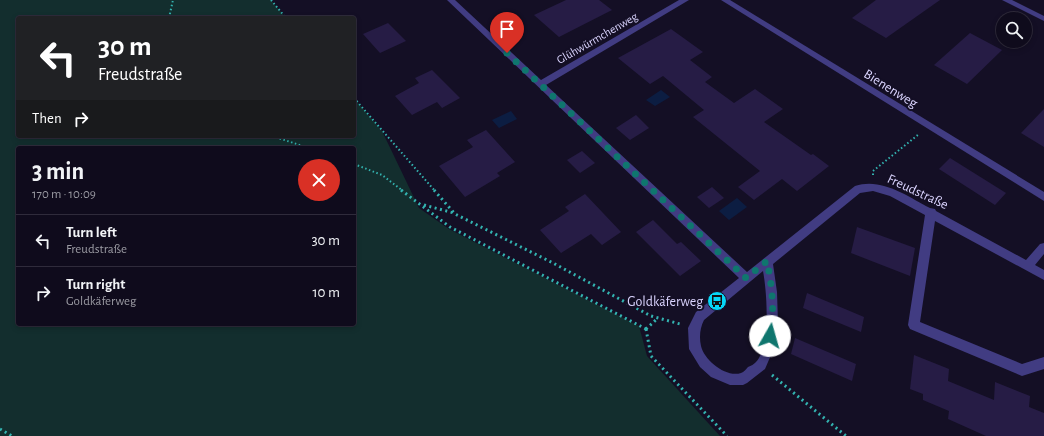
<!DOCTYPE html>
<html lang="en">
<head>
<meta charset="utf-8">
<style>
	:root { --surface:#0f0b1c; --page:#1d1929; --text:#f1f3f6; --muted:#9b9ba3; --line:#2f2b3b }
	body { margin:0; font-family:"Alegreya Sans",sans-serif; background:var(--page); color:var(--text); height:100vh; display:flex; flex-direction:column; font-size:15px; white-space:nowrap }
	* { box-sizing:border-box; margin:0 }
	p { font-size:13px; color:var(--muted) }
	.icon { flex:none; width:22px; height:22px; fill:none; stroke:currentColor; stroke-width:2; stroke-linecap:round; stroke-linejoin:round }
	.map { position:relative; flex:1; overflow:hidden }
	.sheet { position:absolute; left:16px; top:146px; width:340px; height:180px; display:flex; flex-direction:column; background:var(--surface); border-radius:4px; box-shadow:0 2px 6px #0003,0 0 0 1px var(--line) }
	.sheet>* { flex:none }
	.hud { position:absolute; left:16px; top:16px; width:340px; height:122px; border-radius:4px; box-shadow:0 2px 6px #0003,0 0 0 1px var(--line); background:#202124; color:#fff; overflow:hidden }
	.fabs { position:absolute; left:996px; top:12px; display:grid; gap:8px }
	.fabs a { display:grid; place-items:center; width:36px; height:36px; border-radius:50%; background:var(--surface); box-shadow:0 2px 6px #0003,0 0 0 1px var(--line); font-size:20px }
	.pin { position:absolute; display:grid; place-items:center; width:34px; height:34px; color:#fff; margin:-41px -17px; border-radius:50% 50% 50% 0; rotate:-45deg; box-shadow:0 0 4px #0007 }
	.pin .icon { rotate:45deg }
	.me { position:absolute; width:44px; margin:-22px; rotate:7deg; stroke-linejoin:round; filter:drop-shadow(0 0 3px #0008) }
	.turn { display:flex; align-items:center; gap:14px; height:84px; padding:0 16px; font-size:18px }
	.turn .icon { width:52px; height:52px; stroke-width:2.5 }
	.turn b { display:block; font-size:28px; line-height:34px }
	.then { display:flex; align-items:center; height:38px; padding:0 16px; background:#0003; gap:8px; font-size:15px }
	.round { display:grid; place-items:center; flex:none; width:42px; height:42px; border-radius:21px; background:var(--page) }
	.head { display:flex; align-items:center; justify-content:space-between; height:68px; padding:0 16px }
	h1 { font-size:24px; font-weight:700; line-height:30px }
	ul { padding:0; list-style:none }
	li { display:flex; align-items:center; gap:12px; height:52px; padding:0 16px; border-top:1px solid var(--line) }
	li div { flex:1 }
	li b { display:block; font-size:15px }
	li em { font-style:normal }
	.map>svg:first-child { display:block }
	.green { fill:#132e2e; fill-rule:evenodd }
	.water { fill:#0c1d42 }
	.building { fill:#261c45 }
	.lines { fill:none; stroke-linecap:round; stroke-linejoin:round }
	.path-far1 { stroke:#33b3b0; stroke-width:2; stroke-dasharray:1.5 2.5; stroke-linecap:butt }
	.path { stroke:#33b3b0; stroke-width:3; stroke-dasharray:2 3.5; stroke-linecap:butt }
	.minor { fill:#413c82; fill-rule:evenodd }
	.route { stroke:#0f766e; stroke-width:7; stroke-dasharray:0 12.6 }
	.labels { text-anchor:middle; stroke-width:4; stroke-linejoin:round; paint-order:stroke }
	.far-street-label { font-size:12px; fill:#dad4fe; stroke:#140f25 }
	.street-label { font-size:14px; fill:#dad4fe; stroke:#140f25 }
	.poi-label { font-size:14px; fill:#dad4fe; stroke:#140f25; text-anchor:end }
</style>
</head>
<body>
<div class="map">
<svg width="1044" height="436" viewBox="0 0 1044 436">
	<rect width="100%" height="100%" fill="#140f25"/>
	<path class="green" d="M0,0H271L286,18H18V136H354V98L382,131L419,208L449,229L639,326L647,356L720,436H0ZM18,148H354V324H18Z"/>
	<g class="water">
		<path d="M661,90L670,97L655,106L646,100Z"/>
		<path d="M511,111L517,119L499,128L492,120Z"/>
		<path d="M737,198L747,207L729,220L719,211Z"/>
	</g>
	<g class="building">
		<path d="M566,0H599L612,10L559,37L534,15Z"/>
		<path d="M876,0H940L886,38L852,18Z"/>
		<path d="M388,23L406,41L380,53L363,34Z"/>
		<path d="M671,29L703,52L690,60L712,77L705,82L734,103L755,89L783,109L764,122L811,155L813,154L829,166L797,191L782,179L754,200L738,187L760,171L693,117L704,110L663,76L650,84L618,58Z"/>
		<path d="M970,33L1002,50L967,84L934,65Z"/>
		<path d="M432,70L460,98L442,108L437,102L412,115L395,96L419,83L415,78Z"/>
		<path d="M1044,109V147L1021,133Z"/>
		<path d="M636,115L649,128L630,140L616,128Z"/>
		<path d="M486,130L515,162L497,173L500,176L465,197L439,166L473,147L467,140Z"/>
		<path d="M582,151L595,163L580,173L567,160Z"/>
		<path d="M950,158L1006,193L995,205L939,169Z"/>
		<path d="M712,187L724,198L709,208L697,197Z"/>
		<path d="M585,194L621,232L602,245L591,234L561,253L540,230L569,211L565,207Z"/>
		<path d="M653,220L677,244L681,242L701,261L680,276L636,232Z"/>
		<path d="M857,227L915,248L910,276L851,253Z"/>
		<path d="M807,293L864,317L861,332L803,308Z"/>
		<path d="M795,338L856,364L852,381L791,354Z"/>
		<path d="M914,355L949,369L948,381L994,400L995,382L1030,396L1029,407L1044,413V436H986L948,419L949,411L923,400V394L910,389Z"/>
	</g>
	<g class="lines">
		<g class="path-far1">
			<path d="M271,0L286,18"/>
			<path d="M169,18L173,0"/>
			<path d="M354,98L435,191"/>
			<path d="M272,136L309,148"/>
			<path d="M354,164L382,175L403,191"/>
			<path d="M873,175V171L919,134"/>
		</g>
		<g class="path">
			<path d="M401,190L450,227L646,329"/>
			<path d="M434,190L455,214L553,263L651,316L680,324"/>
			<path d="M424,205L454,213"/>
			<path d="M646,329L651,356L727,436"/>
			<path d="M646,329L658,318"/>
			<path d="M772,375L846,436"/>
			<path d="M0,429L12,436"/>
		</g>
		<g class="minor">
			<path d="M447,0H455L541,80L679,0H689L546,85L747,272L855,186C881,177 907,196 930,208L935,209L936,211L1026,260L1040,244L1044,243V254L1035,265L1044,270V280L935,221L920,322L1022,364L1044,357V369L1022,376L910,329L908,325L925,215L890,196L873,191L860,193L773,264L777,292L778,324L774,348L765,369L747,383L743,385H730L711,377L700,367L689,349L688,328L696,312L739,278ZM763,271C767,292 771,346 756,362C754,364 751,366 748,367C746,369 744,372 741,373C726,378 704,360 701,346C699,337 700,328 704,320Z"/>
			<path d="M721,0H730L1044,192V201Z"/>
			<path d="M1002,0H1012L1044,16V21Z"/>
		</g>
	</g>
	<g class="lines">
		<path class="route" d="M507,53L746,278L767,261C772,286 775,311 770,336"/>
	</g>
	<defs>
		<symbol id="bus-disc" viewBox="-11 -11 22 22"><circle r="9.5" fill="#07d7f7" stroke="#140f25"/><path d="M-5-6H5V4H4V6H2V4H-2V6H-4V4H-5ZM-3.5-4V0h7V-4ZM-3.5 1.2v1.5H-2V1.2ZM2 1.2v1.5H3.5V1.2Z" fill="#111"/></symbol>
	</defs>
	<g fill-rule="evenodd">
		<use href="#bus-disc" x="706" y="290" width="22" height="22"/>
	</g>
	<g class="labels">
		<g class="far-street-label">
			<text transform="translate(597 38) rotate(-30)" y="4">Glühwürmchenweg</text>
		</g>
		<g class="street-label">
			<text transform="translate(891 88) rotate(32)" y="5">Bienenweg</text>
			<text transform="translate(918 191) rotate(25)" y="5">Freudstraße</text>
		</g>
		<g class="poi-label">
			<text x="703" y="306">Goldkäferweg</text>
		</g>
	</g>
</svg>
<div class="fabs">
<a><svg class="icon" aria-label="search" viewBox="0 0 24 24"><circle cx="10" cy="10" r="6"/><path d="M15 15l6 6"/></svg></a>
</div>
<div class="pin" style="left:507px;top:53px;background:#d93025"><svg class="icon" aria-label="arrive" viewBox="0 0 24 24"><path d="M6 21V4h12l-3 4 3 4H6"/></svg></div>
<svg class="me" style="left:770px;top:336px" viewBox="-20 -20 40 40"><circle r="19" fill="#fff"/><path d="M0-13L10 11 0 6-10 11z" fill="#0f766e"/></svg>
<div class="hud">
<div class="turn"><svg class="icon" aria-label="left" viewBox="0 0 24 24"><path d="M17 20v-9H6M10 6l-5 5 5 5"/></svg><div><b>30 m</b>Freudstraße</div></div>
<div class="then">Then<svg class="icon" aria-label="right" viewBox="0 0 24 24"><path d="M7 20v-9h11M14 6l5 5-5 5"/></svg></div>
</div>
<section class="sheet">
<div class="head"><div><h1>3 min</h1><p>170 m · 10:09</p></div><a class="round" style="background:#d93025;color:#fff"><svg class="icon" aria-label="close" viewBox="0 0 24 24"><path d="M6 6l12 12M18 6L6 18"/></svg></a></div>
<ul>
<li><svg class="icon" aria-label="left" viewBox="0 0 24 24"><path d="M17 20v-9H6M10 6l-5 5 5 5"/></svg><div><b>Turn left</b><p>Freudstraße</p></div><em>30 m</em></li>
<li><svg class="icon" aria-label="right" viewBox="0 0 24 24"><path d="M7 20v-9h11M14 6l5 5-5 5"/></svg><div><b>Turn right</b><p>Goldkäferweg</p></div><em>10 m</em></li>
</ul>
</section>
</div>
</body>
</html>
